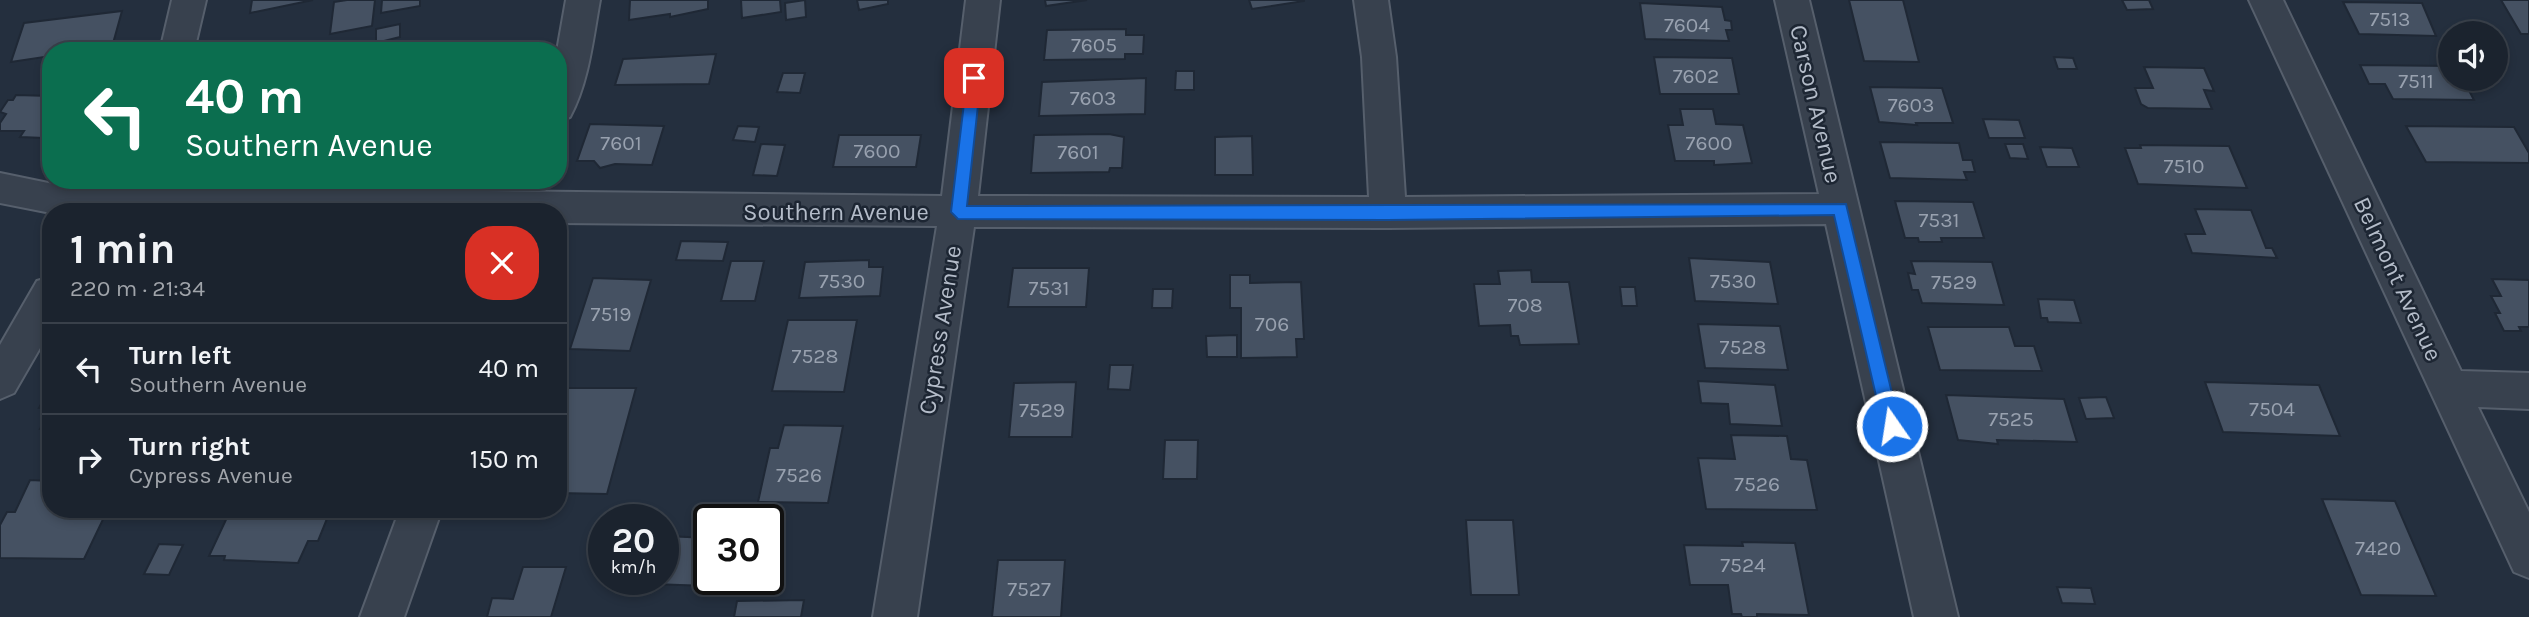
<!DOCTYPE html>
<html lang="en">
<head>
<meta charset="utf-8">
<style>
	:root { --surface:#1b232e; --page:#242b36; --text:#f1f3f6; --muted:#a0a4aa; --line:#39404a }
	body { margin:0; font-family:Karla,sans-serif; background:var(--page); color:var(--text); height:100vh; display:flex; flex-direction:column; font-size:26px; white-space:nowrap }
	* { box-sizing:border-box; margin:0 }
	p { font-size:23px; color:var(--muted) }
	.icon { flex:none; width:38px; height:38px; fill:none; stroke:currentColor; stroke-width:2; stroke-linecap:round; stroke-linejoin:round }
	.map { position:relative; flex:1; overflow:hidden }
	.sheet { position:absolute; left:42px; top:203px; width:525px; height:315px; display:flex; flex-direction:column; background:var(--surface); border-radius:28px; box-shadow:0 4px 10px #0003,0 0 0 2px var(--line) }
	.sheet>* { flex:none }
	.top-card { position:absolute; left:42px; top:42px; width:525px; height:147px; border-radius:28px; box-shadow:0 4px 10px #0003,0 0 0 2px var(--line); background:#0b6e4f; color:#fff; overflow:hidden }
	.controls { position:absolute; left:2438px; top:21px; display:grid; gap:14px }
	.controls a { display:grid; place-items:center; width:70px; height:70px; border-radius:50%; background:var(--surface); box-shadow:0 4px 10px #0003,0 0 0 2px var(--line); font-size:35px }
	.speed { position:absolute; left:588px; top:504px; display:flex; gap:14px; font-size:35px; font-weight:700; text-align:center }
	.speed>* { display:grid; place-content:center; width:91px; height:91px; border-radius:50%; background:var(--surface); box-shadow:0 4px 10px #0003,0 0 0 2px var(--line); line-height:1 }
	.speed small { font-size:18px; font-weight:400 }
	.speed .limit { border:4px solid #111; border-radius:10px; background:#fff; color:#111 }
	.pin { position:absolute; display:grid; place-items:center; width:60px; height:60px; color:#fff; margin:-30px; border-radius:14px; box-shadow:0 4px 10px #0006 }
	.me { position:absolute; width:77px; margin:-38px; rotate:347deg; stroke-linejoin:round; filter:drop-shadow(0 0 5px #0008) }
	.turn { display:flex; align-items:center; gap:24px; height:147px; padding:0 28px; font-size:32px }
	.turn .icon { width:91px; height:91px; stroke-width:2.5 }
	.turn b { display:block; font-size:49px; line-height:60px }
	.round { display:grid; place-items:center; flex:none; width:74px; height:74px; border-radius:28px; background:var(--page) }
	.headline { display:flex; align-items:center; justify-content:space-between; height:119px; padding:0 28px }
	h1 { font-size:42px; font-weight:700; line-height:52px }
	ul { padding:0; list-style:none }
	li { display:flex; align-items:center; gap:21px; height:91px; padding:0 28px; border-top:2px solid var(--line) }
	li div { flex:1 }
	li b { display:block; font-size:26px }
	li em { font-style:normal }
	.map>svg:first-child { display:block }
	.building { fill:#455162; stroke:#1f2835; stroke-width:2 }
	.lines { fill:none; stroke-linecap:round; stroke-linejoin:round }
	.minor-casing { stroke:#565f6c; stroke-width:4 }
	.minor { fill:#38414e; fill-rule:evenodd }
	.route { fill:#1a73e8; stroke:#114b97; stroke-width:2 }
	.labels { text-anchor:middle; stroke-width:5; stroke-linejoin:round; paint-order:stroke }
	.number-label { font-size:21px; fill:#98a1af }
	.street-label { font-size:24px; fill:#b4bcc9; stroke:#1d2633 }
</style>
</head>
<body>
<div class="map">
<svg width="2529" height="617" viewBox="0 0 2529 617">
	<rect width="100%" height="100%" fill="#242f3e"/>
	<g class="building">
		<path d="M252,0H313L250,13Z"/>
		<path d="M347,0H375L372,26L330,34L334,2Z"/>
		<path d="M382,0H420V6L381,13Z"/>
		<path d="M630,0H708V9L670,17V14L629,20Z"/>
		<path d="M741,0H780L781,12L742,18Z"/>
		<path d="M805,0L806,17L786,20L785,3Z"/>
		<path d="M857,0H888V4L859,10Z"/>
		<path d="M1045,0H1087L1046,6Z"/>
		<path d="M1249,0H1304V1L1252,9Z"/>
		<path d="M1849,0H1903L1919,62L1864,61Z"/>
		<path d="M2122,0H2149L2153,9L2127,10Z"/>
		<path d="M2501,0H2529V34H2521Z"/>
		<path d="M2343,2L2422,3L2436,36L2359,34Z"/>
		<path d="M1640,3L1722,7L1725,20L1731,21L1732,30H1726L1729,41L1645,39Z"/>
		<path d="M122,11L112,47L51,51V56L11,62L24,23Z"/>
		<path d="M400,24V37L376,43V29Z"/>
		<path d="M1126,29V35H1144L1143,54H1125V59L1044,60L1047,30Z"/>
		<path d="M500,42L498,51H446L448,47Z"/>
		<path d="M716,54L709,84L615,85L623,59Z"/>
		<path d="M1654,57L1732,58L1739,94H1660Z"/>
		<path d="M2054,57L2073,58L2077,69H2058Z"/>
		<path d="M2360,65L2450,66V79H2463L2474,100L2393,99L2385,84H2369Z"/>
		<path d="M2144,67L2204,68L2214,91L2204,90L2212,109L2148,108L2141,104L2135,88H2153Z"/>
		<path d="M1176,71H1194V90H1175Z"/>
		<path d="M783,73H805L800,93L777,92Z"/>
		<path d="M1146,78L1145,114L1039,116L1042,82Z"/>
		<path d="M1870,87L1942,88L1953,123H1916L1917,125L1879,122Z"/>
		<path d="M16,95L51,96V132L44,138L20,137L24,131H0V123L6,114L0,112L8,100H13Z"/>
		<path d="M1680,109H1713L1716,124L1743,125L1752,163L1714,165V161H1675L1668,125H1683Z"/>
		<path d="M1983,119L2019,120L2025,138H1989Z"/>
		<path d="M590,124L664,126L652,165L615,164L600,168L594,161H577Z"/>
		<path d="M738,126L759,127L755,142L733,140Z"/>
		<path d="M2406,126L2514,127L2529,153V163L2426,162Z"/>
		<path d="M1109,134L1124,137L1122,168H1110L1109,172L1031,173L1034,135Z"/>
		<path d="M839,135H921L916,167H833Z"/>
		<path d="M1252,136L1253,175H1215V137Z"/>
		<path d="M1880,142L1959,143L1963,160H1972L1975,172H1964L1967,180L1890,178Z"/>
		<path d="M761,144L785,145L777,176L753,175Z"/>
		<path d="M2005,144H2023L2028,159L2010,158Z"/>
		<path d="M2140,145L2229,146L2247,188L2138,184L2125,148H2141Z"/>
		<path d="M2040,147L2072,148L2079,167H2047Z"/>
		<path d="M1895,201L1973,202L1984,238H1941L1942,242H1919L1918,238H1905Z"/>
		<path d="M2195,209L2251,210L2266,248H2272L2277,258L2192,253L2185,234H2205Z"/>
		<path d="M681,241L728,242L723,261L676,260Z"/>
		<path d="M1689,258L1770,262L1778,304L1695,301Z"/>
		<path d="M869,260V267H883L880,296L799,298L805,262Z"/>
		<path d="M731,261H764L755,301H721Z"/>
		<path d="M1911,261L1992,262L2004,305L1922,303L1918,290H1912L1908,273L1915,274Z"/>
		<path d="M1013,268H1089L1086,307H1008Z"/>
		<path d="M1531,270L1532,282H1569L1579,344L1520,345L1518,336H1511L1510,325L1479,326L1474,284H1500L1498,271Z"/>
		<path d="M1230,275H1250V283L1301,282L1304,339H1296L1297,357L1241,358V308H1230Z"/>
		<path d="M593,278L651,280L630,351L570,349Z"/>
		<path d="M2492,279L2529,280V327H2519L2521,331H2504L2495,313H2500L2491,296H2501Z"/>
		<path d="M1620,287H1635L1637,306H1622Z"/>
		<path d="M1153,289H1173L1172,308H1152Z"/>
		<path d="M2038,299L2074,300L2081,323L2048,322L2047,318H2041Z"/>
		<path d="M788,320H857L844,392L772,391Z"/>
		<path d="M1698,324L1780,326L1788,370L1705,368Z"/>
		<path d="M1928,327H2009L2015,346H2034L2042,371L1940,370Z"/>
		<path d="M1237,335V357H1207L1206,336Z"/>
		<path d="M1110,365H1133L1130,390L1108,389Z"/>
		<path d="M1698,381L1775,385L1782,426L1730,424L1728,404L1701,403Z"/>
		<path d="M1076,382L1072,437H1009L1014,383Z"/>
		<path d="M2205,382L2319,385L2340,436L2223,432Z"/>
		<path d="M51,385V408H39Z"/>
		<path d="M563,388H636L607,494L558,493V402Z"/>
		<path d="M1946,395L2064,399L2077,442L1997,440L1998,444L1958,440Z"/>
		<path d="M2106,397L2114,418L2086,419L2079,398Z"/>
		<path d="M51,408V429H40Z"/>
		<path d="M784,425L843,426L828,503L758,502L770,448H778Z"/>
		<path d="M1731,435L1787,436L1791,459L1807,460L1817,510L1706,509L1698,458L1735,459Z"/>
		<path d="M1165,440H1198L1197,479H1163Z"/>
		<path d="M30,480L51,481V509H108L84,559L0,558V525L7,512H15Z"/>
		<path d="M2322,499L2395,501L2436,596L2361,595Z"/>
		<path d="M248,509L318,512L331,509L318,541H308L298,563L224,560L225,556H209L230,511L246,512Z"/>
		<path d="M1466,520H1513L1519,595H1471Z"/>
		<path d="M665,536L709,538L708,586L652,584L653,579H663Z"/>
		<path d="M1742,542L1795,543L1809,615L1757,614V617H1742L1741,614H1732L1728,585H1690L1684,545L1743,546Z"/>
		<path d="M159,544L183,545L169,575L144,574Z"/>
		<path d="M998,560H1065L1061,617H992Z"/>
		<path d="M523,567H566L551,617H487L492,598L513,599Z"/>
		<path d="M2057,587L2091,588L2095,604L2062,603Z"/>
		<path d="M804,600L801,617H734L737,601Z"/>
	</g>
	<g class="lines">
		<defs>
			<g id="minor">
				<path d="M172,0H206L194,51H160Z"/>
				<path d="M566,0H600C593,38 589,82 570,117L558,121L557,51Z"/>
				<path d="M966,0H1000L978,196L1369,197L1362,57L1354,0H1388L1396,57L1405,197L1819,194L1775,0H1809L1958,617H1914L1826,224L1388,228L974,227L917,617H873L937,226L558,223V212L51,213L0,203V173L58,185L103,187L942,196Z"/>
				<path d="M2249,0H2283L2461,371L2529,373V409L2478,407L2529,512V578L2514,572Z"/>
				<path d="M51,277V329L14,393L0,399V345L37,281Z"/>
				<path d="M400,509H442L404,617H360Z"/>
			</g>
		</defs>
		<use href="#minor" class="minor-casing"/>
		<use href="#minor" class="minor"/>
	</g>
	<path class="route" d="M974,72L981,78L967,206L1846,204L1900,426L1892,434L1883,426L1834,215L1388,220L958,219L951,212L967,78Z"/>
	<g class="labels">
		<g class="number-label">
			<text x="2390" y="26">7513</text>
			<text x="1687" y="32">7604</text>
			<text x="1094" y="52">7605</text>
			<text x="1696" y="83">7602</text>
			<text x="2416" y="88">7511</text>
			<text x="1093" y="105">7603</text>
			<text x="1911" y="112">7603</text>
			<text x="621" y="150">7601</text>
			<text x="1709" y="150">7600</text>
			<text x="877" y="158">7600</text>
			<text x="1078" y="159">7601</text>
			<text x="2184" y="173">7510</text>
			<text x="1939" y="227">7531</text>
			<text x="842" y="288">7530</text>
			<text x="1733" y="288">7530</text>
			<text x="1954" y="289">7529</text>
			<text x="1049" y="295">7531</text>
			<text x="1525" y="312">708</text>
			<text x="611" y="321">7519</text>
			<text x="1272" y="331">706</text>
			<text x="1743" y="354">7528</text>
			<text x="815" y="363">7528</text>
			<text x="2272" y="416">7504</text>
			<text x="1042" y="417">7529</text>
			<text x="2011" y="426">7525</text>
			<text x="799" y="482">7526</text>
			<text x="1757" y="491">7526</text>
			<text x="2378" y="555">7420</text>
			<text x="1743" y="572">7524</text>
			<text x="1029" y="596">7527</text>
		</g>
		<g class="street-label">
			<text transform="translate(1816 104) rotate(77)" y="8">Carson Avenue</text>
			<text x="836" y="220">Southern Avenue</text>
			<text transform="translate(2398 279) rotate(65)" y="8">Belmont Avenue</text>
			<text transform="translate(940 330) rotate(-81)" y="8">Cypress Avenue</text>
		</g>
	</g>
</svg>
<div class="controls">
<a><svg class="icon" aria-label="sound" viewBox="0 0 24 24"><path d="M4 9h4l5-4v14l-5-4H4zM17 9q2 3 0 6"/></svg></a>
</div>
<div class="speed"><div>20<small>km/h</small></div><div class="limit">30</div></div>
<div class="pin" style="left:974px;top:78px;background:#d93025"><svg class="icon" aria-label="arrive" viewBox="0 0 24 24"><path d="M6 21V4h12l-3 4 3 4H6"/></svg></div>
<svg class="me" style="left:1892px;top:426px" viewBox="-20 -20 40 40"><circle r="17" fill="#1a73e8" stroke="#fff" stroke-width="3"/><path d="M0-11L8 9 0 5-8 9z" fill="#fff"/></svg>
<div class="top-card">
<div class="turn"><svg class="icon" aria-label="left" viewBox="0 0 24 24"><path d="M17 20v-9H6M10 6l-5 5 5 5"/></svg><div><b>40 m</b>Southern Avenue</div></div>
</div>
<section class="sheet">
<div class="headline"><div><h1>1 min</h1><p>220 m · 21:34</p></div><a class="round" style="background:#d93025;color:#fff"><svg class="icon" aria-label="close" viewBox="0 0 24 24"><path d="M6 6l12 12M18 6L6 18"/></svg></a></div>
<ul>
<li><svg class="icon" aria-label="left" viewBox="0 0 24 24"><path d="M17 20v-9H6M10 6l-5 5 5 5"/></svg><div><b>Turn left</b><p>Southern Avenue</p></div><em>40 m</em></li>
<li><svg class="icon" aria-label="right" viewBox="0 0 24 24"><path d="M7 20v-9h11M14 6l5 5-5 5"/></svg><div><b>Turn right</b><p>Cypress Avenue</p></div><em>150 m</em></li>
</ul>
</section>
</div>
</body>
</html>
